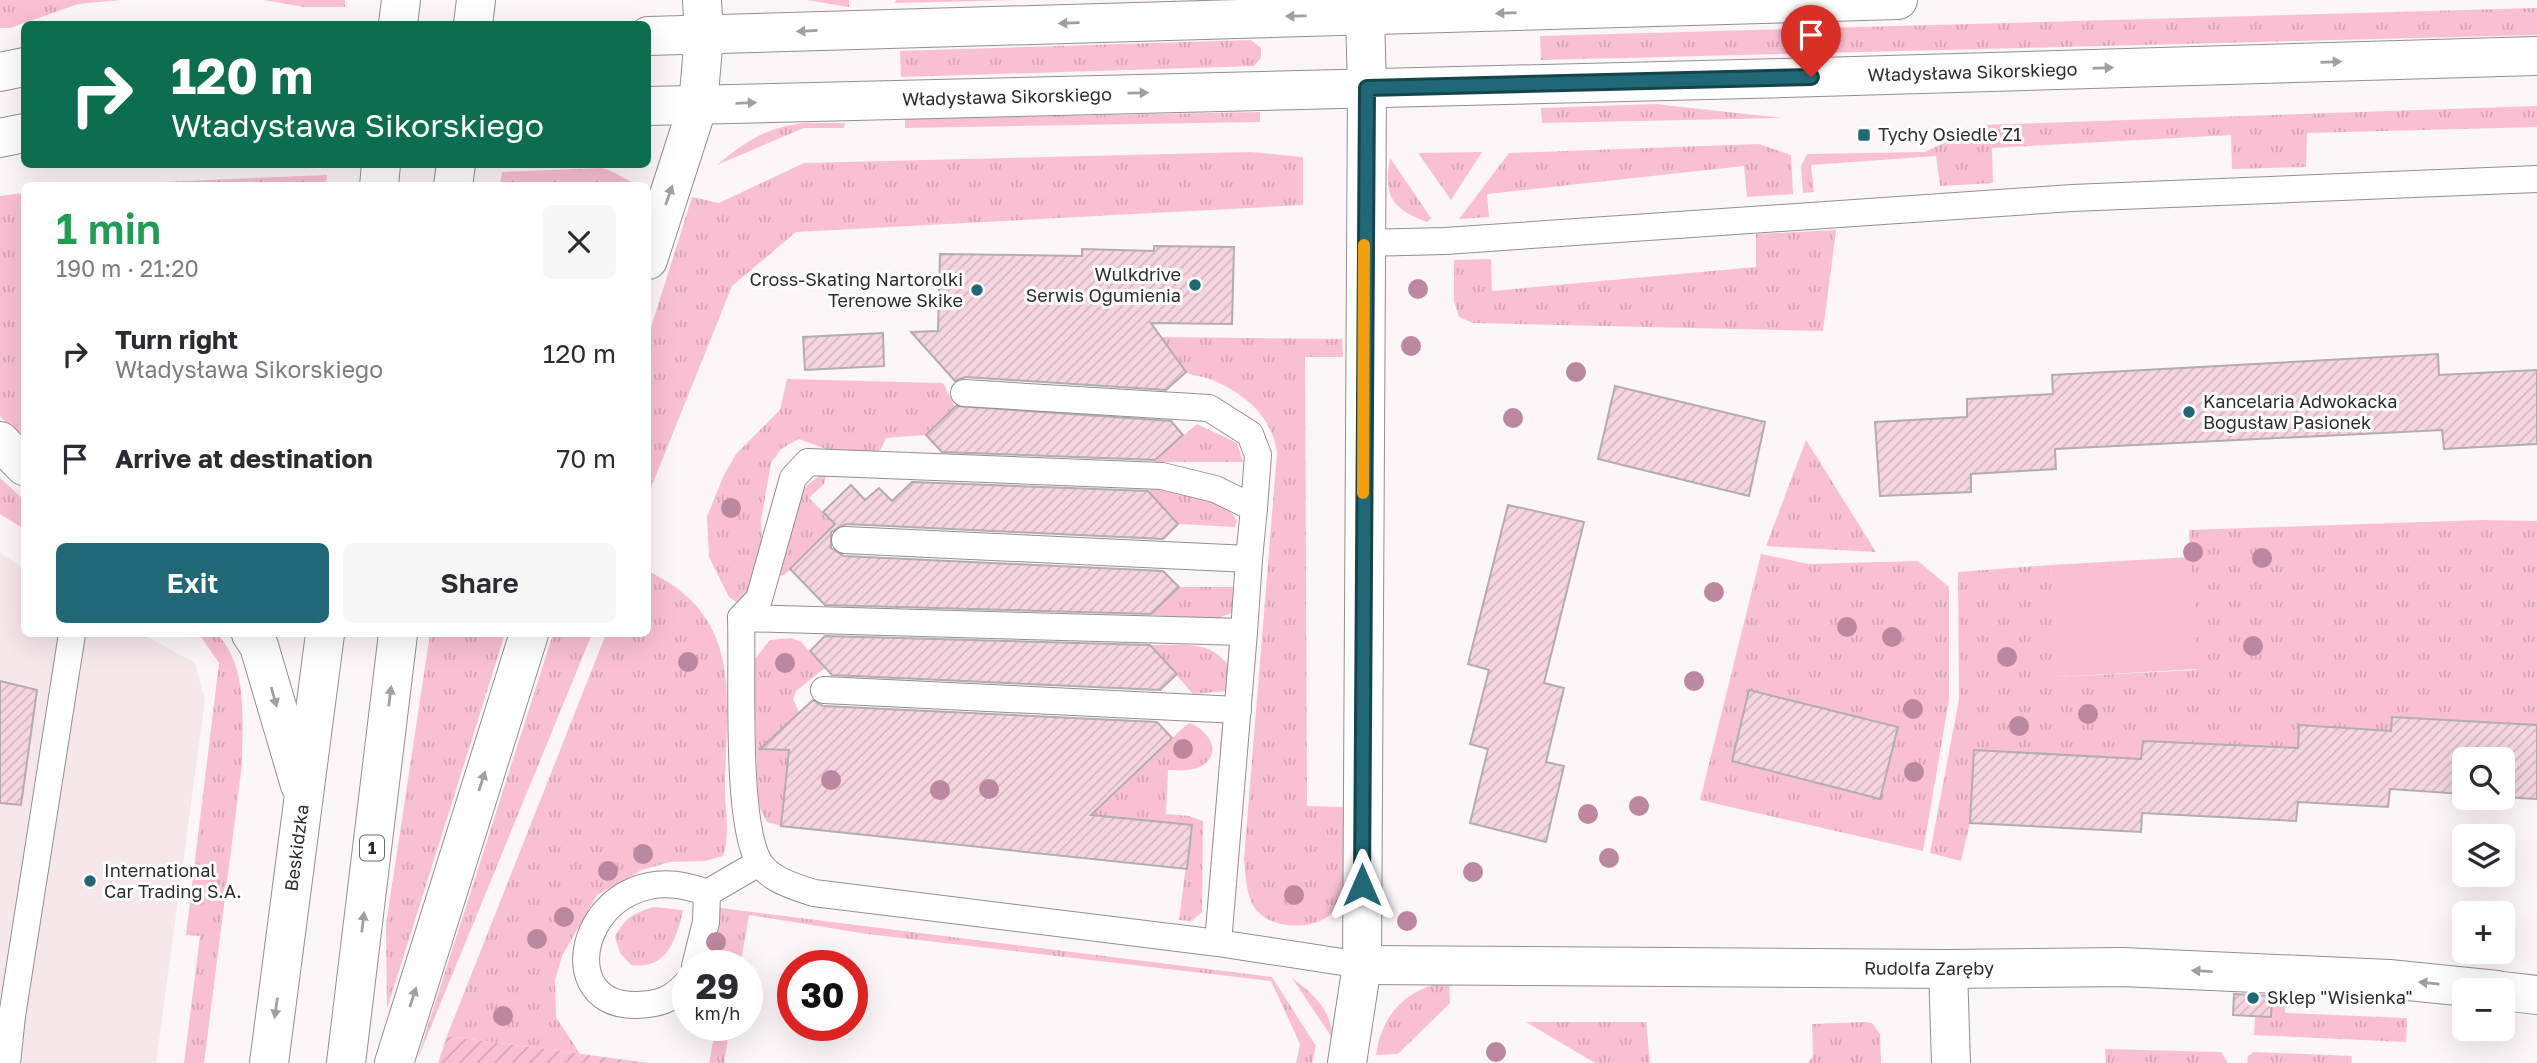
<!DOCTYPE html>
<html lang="en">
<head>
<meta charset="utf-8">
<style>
	:root { --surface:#fff; --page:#f7f7f7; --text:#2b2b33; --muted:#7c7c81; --accent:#216876 }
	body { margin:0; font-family:"Golos Text",sans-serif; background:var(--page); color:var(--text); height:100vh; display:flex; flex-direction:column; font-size:26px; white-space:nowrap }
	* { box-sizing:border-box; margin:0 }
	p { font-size:23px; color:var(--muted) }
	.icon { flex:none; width:38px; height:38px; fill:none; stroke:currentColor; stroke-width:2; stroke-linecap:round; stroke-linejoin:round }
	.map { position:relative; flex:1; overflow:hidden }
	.drawer { position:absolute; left:21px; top:182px; width:630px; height:455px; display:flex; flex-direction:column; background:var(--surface); border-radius:10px; box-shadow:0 7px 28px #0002 }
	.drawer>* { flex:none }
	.guide { position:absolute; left:21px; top:21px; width:630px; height:147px; border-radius:10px; box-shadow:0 7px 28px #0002; background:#0b6e4f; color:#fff; overflow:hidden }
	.buttons { position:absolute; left:2452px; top:747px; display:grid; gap:14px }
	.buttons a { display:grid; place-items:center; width:63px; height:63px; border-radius:10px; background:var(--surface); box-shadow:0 7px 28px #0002; font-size:35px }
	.speed { position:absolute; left:672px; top:950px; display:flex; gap:14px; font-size:35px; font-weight:700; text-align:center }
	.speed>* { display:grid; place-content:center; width:91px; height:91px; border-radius:50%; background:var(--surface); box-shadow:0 7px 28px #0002; line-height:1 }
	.speed small { font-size:18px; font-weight:400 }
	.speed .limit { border:10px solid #d22; background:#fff; color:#111 }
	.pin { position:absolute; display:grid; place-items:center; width:60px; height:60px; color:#fff; margin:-72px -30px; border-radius:50% 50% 50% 0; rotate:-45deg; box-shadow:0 0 7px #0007 }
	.pin .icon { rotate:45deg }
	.me { position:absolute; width:77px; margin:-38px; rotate:0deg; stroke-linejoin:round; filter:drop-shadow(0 0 5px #0008) }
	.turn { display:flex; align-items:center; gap:24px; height:147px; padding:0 35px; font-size:32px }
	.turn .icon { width:91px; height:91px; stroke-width:2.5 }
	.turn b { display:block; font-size:49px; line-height:60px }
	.round { display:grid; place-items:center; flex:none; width:74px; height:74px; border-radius:10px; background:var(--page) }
	.head { display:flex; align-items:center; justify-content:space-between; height:119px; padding:0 35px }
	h1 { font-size:42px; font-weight:600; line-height:52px; color:#1e9e55 }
	.button { display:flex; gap:14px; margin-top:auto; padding:14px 35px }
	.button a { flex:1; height:80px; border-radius:10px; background:var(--accent); color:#fff; font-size:28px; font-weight:600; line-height:80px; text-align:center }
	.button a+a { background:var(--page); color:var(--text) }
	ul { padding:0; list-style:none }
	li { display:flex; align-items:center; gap:21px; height:105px; padding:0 35px }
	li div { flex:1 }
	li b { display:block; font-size:26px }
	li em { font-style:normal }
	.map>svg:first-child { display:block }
	.built { fill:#f6e7eb }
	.grass { fill:url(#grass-tufts) }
	.park { fill:#f9c0d3 }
	.garden { fill:url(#garden-furrows) }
	.building { fill:url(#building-hatch); stroke:#b3adaf; stroke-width:2 }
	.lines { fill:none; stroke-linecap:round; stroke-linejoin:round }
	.lane-casing { stroke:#948e90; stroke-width:28 }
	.street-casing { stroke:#948e90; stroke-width:40 }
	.secondary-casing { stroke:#948e90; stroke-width:40 }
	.primary-casing { stroke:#948e90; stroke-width:40 }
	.lane { stroke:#fff; stroke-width:26 }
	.street { stroke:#fff; stroke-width:38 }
	.secondary { stroke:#fff; stroke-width:38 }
	.primary { stroke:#fff; stroke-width:38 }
	.tree { fill:#bc889f }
	.oneway { fill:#a1a0a0 }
	.route-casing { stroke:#15444d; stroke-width:18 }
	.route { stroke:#216876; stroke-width:12 }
	.slow { stroke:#f59e0b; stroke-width:12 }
	.poi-dot { fill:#216876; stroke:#fff; stroke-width:2.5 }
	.labels { text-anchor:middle; stroke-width:6; stroke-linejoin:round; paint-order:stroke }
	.shield { fill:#fff; stroke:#6d6b6c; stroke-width:2 }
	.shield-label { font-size:16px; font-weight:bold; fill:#2f2c2d }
	.street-label { font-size:18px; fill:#2f2c2d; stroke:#fff }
	.poi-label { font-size:18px; fill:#2f2c2d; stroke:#fff; text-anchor:start }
</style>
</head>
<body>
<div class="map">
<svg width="2537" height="1063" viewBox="0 0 2537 1063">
	<defs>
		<pattern id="grass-tufts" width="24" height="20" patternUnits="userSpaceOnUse" patternTransform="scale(1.75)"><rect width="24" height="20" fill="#f9c0d3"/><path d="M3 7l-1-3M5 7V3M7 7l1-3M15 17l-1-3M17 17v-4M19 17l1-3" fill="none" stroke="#d6a5b5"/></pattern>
		<pattern id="garden-furrows" width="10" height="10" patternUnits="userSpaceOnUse" patternTransform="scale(1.75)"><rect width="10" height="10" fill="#f9c0d3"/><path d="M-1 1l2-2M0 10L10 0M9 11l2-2" fill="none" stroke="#d6a5b5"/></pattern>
		<pattern id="building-hatch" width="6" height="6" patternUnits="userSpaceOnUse" patternTransform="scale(1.75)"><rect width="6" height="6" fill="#f6d5e0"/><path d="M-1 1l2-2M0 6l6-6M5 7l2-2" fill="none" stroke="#d3b7c0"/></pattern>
	</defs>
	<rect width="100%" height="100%" fill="#fcf6f8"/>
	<path class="built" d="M0,553L24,568V634H142L195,663L205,700L156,1063H0Z"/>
	<g class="grass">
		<path d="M0,0H121L78,4L10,28H0Z"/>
		<path d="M264,0H345V7H304Z"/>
		<path d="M807,0H849V7Z"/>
		<path d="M896,0H1020L895,3Z"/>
		<path d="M2537,8V35L1541,60L1540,36Z"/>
		<path d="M1251,40L1261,48V58L1254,66L901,77L900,51Z"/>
		<path d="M1655,104L1783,118L1542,123L1541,108Z"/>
		<path d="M2537,106V127L2307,133L2306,167L2232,169L2231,135L1992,148L1993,183L1940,186L1936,156L1811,165L1814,192L1803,193L1801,166L1807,154L1925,152L1981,125Z"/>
		<path d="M1260,112V122L905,128V119Z"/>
		<path d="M803,123H845L844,128H804L717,165C746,141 765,128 803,123Z"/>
		<path d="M1759,144L1791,155L1793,194L1747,197L1744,166L1487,194L1489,217L1459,219L1509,153Z"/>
		<path d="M1251,152L1303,157V205L796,232L732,286L648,495V337L692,197L719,203L804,163Z"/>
		<path d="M1482,152L1451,200L1418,153Z"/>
		<path d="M1390,158L1431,218L1427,222C1391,209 1383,195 1390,158Z"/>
		<path d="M601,168C618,171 626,183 644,185H500L502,172Z"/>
		<path d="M327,175L326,186L90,185Z"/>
		<path d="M24,193V441L0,416V196Z"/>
		<path d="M1836,230L1823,331L1473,323L1459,317L1454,301V260L1491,259L1492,291L1756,267V234Z"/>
		<path d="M1161,337L1342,339L1343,357H1305L1307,806L1343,807C1342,828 1346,881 1341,899C1332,931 1276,933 1257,911C1246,898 1246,876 1244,859L1277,453C1272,415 1242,391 1207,378C1201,376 1191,376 1186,372C1176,366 1168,347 1161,337Z"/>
		<path d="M787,379L943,383L955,407L926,435L886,438L881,449L871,457L834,452L799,439L781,449L771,463L761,520L762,541L744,602L739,604L729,597L709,557L707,517L723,477L736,454L780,410Z"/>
		<path d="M1197,424L1237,443L1243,462H1153Z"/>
		<path d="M1806,440L1876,552L1766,546Z"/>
		<path d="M821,474L826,475L824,484L809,498L834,523L829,532L784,575L778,576L793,497Z"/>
		<path d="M0,478L24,500V529L0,514Z"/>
		<path d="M1149,486C1176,488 1222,494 1237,521L1235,527L1178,524L1151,495Z"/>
		<path d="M2482,520L2537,521V725L2393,717L2391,731L2300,725L2297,748L2143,741L2141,759L1974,750L1970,823L1961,861L1930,853L1959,699L1958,572L2051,565L2058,677L2197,670L2189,530Z"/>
		<path d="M1761,554L1809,564L1918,561L1949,587V700L1923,851L1700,800Z"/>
		<path d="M648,571C743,617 727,693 725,781C724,805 731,834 723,856L705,861L670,862L642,870L597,895L562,956L555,980L556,1017L580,1054L447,1036L606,634H648Z"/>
		<path d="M1179,587H1238L1234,612L1216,619L1150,615Z"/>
		<path d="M199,634H217C249,667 242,721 242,764L204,1063H184L200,936L186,935L219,663Z"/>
		<path d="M430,634H505L387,1009L386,925Z"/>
		<path d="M553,634H592L416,1063Z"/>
		<path d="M791,638L801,642L825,668L796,691L793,699L799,712L775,735L789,750L1142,767L1185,726L1190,723C1205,729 1222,748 1206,763C1197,772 1179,770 1168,770L1166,814L1189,816L1203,821L1202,912L1192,921L1179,920L1191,825L785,783L781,826L767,822L760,808L758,796L753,661L770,640Z"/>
		<path d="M1150,645C1183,646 1210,638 1230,668L1226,691L1193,694Z"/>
		<path d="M654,907L683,910C676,940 667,970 631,965L620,953L615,937C624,918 634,913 654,907Z"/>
		<path d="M713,907L1272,977L1316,1046L1312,1063H1296L1300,1044L1271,981L867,934L749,915L740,966H703Z"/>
		<path d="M1292,978C1315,995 1331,1010 1333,1039Z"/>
		<path d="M2273,980L2286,981L2285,1013L2407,1018L2406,1042L2254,1035L2255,1016L2271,1017Z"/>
		<path d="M1449,981L1450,1003L1398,1054L1376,1055C1382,1013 1407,988 1449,981Z"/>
		<path d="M1526,1022H1646L1650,1063H1595Z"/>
		<path d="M1866,1022L1872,1023L1880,1034L1881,1063H1808L1813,1056L1812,1024Z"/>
		<path d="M716,1026H730L724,1063H709Z"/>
		<path d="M2105,1049L2221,1052L2228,1063H2106Z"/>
		<path d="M2254,1052L2352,1056L2351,1063H2247L2248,1056Z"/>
	</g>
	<path class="park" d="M2191,557L2198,669L2057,677L2051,565Z"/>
	<path class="garden" d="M447,1036L649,1063H438Z"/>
	<g class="building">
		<path d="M1154,246L1234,247L1232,324L1151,323L1186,372L1166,390L965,377L955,381L911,332L938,331L940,254L1082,256V249L1154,251Z"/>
		<path d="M883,333L884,366L805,370L803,337Z"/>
		<path d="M2438,354L2439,375L2537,370V444L2444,449L2442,430L2055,449L2056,469L1971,474V492L1880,496L1875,422L1967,417V399L2053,394L2052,375Z"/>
		<path d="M1615,386L1765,422L1749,496L1598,459Z"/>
		<path d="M956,406L1171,421L1183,435L1155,460L942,452L926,435Z"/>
		<path d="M912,482L1148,491L1178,524L1163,539L846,524L831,532V548L844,556L1163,571L1179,587L1151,614L825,605L790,569L835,524L823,512L851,485L865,500L879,488L892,501Z"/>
		<path d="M1508,505L1584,522L1544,683L1564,688L1546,762L1564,766L1546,842L1470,823L1488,749L1470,744L1489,670L1468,664Z"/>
		<path d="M825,636L1150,645L1177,674L1160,690L832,675L810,651Z"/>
		<path d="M0,681L37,690L21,805L0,803Z"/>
		<path d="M1749,690L1898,727L1880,799L1732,761Z"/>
		<path d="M813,700L823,706L1157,722L1172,738L1091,815L1192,825L1187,869L781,826L789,750L760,749Z"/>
		<path d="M2392,717L2537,725V799L2502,797V760H2464V794L2390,789L2388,807L2298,802L2296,821L2142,813L2141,832L1970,823L1974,750L2141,759L2143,741L2298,748L2299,725L2391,731Z"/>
		<path d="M2234,994L2272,996L2271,1017L2233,1015Z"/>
	</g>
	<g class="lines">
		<defs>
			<g id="lane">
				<path d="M1364,243L1445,241L2072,198L2537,179"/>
				<path d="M964,393L1209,408L1250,434L1258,455L1254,508"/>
				<path d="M845,540L1249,559L1244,632"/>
				<path d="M741,618L759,599L793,478L808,462L1162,476L1215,489L1254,508L1249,559"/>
				<path d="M824,690L1238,710"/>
				<path d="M707,893L759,863"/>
				<path d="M1218,943L1244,632L741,618C743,672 735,820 759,862C770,880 795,887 814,893L1218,943L1362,965"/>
				<path d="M695,966L706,922L707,893"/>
				<path d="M688,982C672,1000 660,1004 637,1005C541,1007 590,846 707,893"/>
				<path d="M0,1031L12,1016L72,634"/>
				<path d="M7,1063L12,1016"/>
			</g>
			<g id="street">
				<path id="s1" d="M1362,965L1948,969L2122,967L2389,979L2497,990"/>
				<path d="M1948,969L1951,1063"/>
				<path d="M2502,991L2537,995"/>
				<path d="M1347,1063L1362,965L1367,88"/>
			</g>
			<g id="secondary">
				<path d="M1365,15L1367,88"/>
				<path d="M648,36L1898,0"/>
				<path d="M0,72L24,67"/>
				<path id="s2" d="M648,106L1785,78L2537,56"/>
				<path d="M0,138L24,133"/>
			</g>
			<g id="primary">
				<path d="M398,24L401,0"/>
				<path d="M473,24L476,0"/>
				<path d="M379,186L381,164"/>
				<path d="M453,186L456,164"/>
				<path d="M648,260L698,105L704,36L702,0"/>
				<path d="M0,441L24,466"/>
				<path d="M251,634L259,646L300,785"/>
				<path id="s3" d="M269,1063L325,634"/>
				<path d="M346,1063L398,634"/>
				<path d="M394,1063L529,634"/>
			</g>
		</defs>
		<use href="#lane" class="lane-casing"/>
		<use href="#street" class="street-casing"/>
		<use href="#secondary" class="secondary-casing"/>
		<use href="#primary" class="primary-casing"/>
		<use href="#lane" class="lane"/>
		<use href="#street" class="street"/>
		<use href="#secondary" class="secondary"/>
		<use href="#primary" class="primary"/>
	</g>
	<g class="tree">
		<circle cx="1418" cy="289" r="10"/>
		<circle cx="1411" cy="346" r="10"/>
		<circle cx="1576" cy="372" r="10"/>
		<circle cx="1513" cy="418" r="10"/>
		<circle cx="731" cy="508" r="10"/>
		<circle cx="2193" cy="552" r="10"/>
		<circle cx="2262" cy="558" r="10"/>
		<circle cx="1714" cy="592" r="10"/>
		<circle cx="1847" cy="627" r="10"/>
		<circle cx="1892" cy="637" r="10"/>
		<circle cx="2253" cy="646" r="10"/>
		<circle cx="2007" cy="657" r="10"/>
		<circle cx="688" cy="662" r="10"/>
		<circle cx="785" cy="663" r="10"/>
		<circle cx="1694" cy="681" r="10"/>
		<circle cx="1913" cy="709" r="10"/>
		<circle cx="2088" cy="714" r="10"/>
		<circle cx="2019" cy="726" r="10"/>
		<circle cx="1183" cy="749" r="10"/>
		<circle cx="1914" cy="772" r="10"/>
		<circle cx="831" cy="780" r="10"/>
		<circle cx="989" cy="789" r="10"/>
		<circle cx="940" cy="790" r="10"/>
		<circle cx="1639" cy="806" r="10"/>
		<circle cx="1588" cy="814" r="10"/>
		<circle cx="643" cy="854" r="10"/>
		<circle cx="1609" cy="858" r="10"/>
		<circle cx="608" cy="871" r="10"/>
		<circle cx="1473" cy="872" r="10"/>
		<circle cx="1294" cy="895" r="10"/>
		<circle cx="564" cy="917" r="10"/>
		<circle cx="1407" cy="921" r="10"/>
		<circle cx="537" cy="939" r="10"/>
		<circle cx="716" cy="942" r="10"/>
		<circle cx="503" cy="1016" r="10"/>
		<circle cx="1496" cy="1052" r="10"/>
	</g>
	<defs><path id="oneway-solid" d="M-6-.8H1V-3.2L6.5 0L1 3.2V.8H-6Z" transform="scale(1.75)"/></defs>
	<g class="oneway">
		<use href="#oneway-solid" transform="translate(1506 13) rotate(178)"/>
		<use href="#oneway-solid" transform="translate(1296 16) rotate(179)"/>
		<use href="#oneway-solid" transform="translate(1069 23) rotate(178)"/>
		<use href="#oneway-solid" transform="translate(807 31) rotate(177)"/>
		<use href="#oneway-solid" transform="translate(2331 62) rotate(-2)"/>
		<use href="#oneway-solid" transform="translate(2103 68) rotate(-2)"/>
		<use href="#oneway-solid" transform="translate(1138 93) rotate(-1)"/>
		<use href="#oneway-solid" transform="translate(746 103) rotate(-2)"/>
		<use href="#oneway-solid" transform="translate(669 195) rotate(-71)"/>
		<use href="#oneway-solid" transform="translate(390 696) rotate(-83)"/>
		<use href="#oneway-solid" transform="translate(274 697) rotate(74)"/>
		<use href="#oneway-solid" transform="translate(482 781) rotate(-72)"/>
		<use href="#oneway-solid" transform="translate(363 922) rotate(-83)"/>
		<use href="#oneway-solid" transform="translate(2202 971) rotate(-177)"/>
		<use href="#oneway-solid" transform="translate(2429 983) rotate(-174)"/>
		<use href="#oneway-solid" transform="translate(413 997) rotate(-72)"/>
		<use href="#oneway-solid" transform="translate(276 1008) rotate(98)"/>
	</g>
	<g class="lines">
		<defs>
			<path id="route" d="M1362,885L1367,88L1811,77"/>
		</defs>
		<use href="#route" class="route-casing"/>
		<use href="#route" class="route"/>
		<path class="slow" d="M1363,493L1364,245"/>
	</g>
	<g class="poi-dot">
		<rect x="1857" y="128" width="14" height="14" rx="3.5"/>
		<circle cx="1195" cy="285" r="7"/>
		<circle cx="977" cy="290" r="7"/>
		<circle cx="2189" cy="412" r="7"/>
		<circle cx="90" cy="881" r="7"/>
		<circle cx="2253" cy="998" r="7"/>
	</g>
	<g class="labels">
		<rect class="shield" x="360" y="835.5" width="24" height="25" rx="5"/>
		<g class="shield-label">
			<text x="372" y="854">1</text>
		</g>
		<g class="street-label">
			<text dy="6" stroke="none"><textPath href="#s2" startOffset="1325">Władysława Sikorskiego</textPath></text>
			<text dy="6" stroke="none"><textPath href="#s2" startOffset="359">Władysława Sikorskiego</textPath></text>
			<text dy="6" stroke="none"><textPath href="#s3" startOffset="217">Beskidzka</textPath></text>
			<text dy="6" stroke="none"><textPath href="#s1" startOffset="567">Rudolfa Zaręby</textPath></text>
		</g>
		<g class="poi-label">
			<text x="1878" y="141">Tychy Osiedle Z1</text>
			<text x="1181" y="281" text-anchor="end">Wulkdrive<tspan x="1181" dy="21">Serwis Ogumienia</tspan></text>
			<text x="963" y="286" text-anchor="end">Cross-Skating Nartorolki<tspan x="963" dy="21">Terenowe Skike</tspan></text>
			<text x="2203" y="408">Kancelaria Adwokacka<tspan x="2203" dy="21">Bogusław Pasionek</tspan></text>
			<text x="104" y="877">International<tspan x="104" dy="21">Car Trading S.A.</tspan></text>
			<text x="2267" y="1004">Sklep "Wisienka"</text>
		</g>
	</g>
</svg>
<div class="buttons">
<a><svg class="icon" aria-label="search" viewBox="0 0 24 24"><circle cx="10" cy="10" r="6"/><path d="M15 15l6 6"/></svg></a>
<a><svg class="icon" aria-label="layers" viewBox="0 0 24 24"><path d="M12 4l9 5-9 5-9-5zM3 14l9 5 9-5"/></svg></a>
<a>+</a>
<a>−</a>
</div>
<div class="speed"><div>29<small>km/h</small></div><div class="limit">30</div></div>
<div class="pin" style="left:1811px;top:77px;background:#d93025"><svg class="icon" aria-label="arrive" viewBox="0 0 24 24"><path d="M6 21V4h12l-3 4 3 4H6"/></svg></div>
<svg class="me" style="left:1362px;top:885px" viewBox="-20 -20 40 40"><path d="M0-17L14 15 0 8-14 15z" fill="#216876" stroke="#fff" stroke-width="4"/></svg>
<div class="guide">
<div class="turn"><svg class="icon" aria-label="right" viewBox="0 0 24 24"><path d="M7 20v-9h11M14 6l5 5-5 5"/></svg><div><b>120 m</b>Władysława Sikorskiego</div></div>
</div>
<section class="drawer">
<div class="head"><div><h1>1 min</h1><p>190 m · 21:20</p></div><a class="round"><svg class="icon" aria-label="close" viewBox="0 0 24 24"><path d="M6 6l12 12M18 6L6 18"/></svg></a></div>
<ul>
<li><svg class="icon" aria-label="right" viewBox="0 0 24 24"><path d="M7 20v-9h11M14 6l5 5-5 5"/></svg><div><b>Turn right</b><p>Władysława Sikorskiego</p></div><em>120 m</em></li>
<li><svg class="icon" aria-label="arrive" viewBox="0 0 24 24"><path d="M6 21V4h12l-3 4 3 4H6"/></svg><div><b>Arrive at destination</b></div><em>70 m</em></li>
</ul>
<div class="button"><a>Exit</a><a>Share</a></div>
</section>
</div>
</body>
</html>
